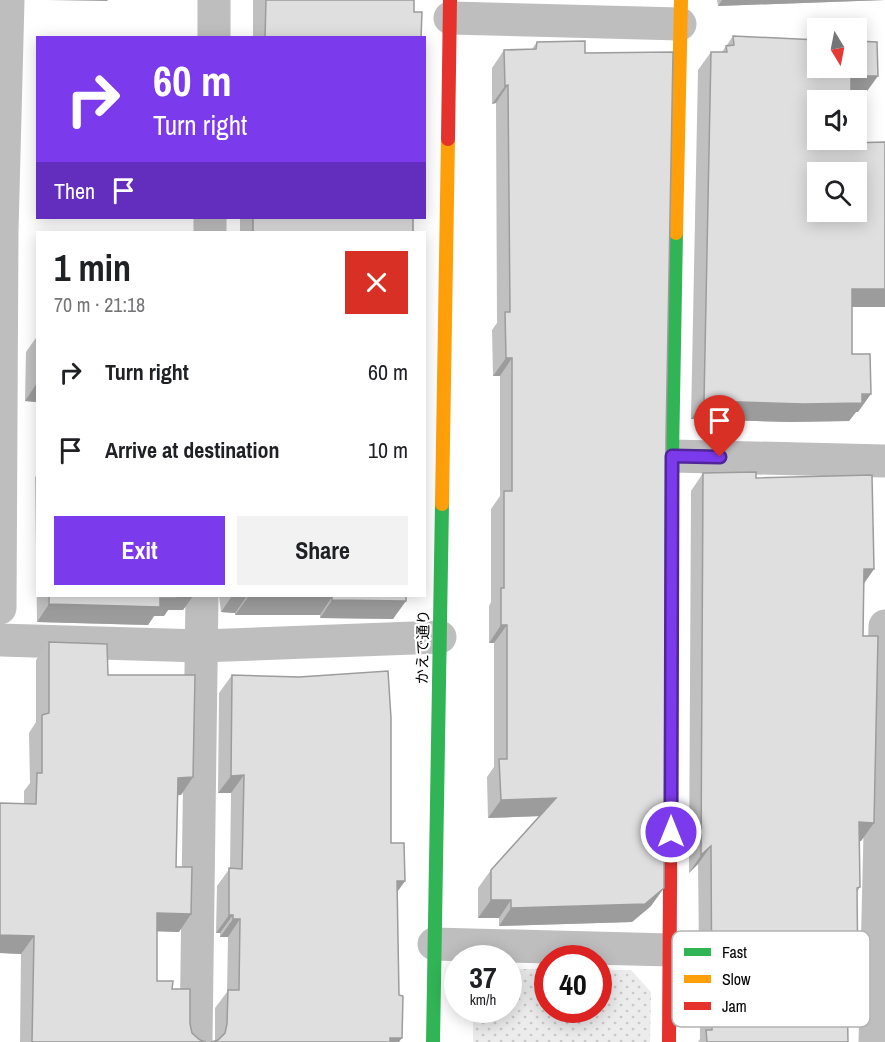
<!DOCTYPE html>
<html lang="en">
<head>
<meta charset="utf-8">
<style>
	:root { --surface:#fff; --page:#f2f2f2; --text:#202124; --muted:#757577; --accent:#7c3aed }
	body { margin:0; font-family:"Archivo Narrow","Noto Sans JP",sans-serif; background:var(--page); color:var(--text); height:100vh; display:flex; flex-direction:column; font-size:22px; white-space:nowrap }
	* { box-sizing:border-box; margin:0 }
	p { font-size:20px; color:var(--muted) }
	.icon { flex:none; width:33px; height:33px; fill:none; stroke:currentColor; stroke-width:2; stroke-linecap:round; stroke-linejoin:round }
	.map { position:relative; flex:1; overflow:hidden }
	.panel { position:absolute; left:36px; top:231px; width:390px; height:366px; display:flex; flex-direction:column; background:var(--surface); border-radius:0px; box-shadow:0 3px 15px #0003 }
	.panel>* { flex:none }
	.top-card { position:absolute; left:36px; top:36px; width:390px; height:183px; border-radius:0px; box-shadow:0 3px 15px #0003; background:#7c3aed; color:#fff; overflow:hidden }
	.needle { width:39px; rotate:170deg }
	.fabs { position:absolute; left:807px; top:18px; display:grid; gap:12px }
	.fabs a { display:grid; place-items:center; width:60px; height:60px; border-radius:0px; background:var(--surface); box-shadow:0 3px 15px #0003; font-size:30px }
	.speed { position:absolute; left:444px; top:945px; display:flex; gap:12px; font-size:30px; font-weight:700; text-align:center }
	.speed>* { display:grid; place-content:center; width:78px; height:78px; border-radius:50%; background:var(--surface); box-shadow:0 3px 15px #0003; line-height:1 }
	.speed small { font-size:15px; font-weight:400 }
	.speed .limit { border:9px solid #d22; background:#fff; color:#111 }
	.pin { position:absolute; display:grid; place-items:center; width:51px; height:51px; color:#fff; margin:-62px -26px; border-radius:50% 50% 50% 0; rotate:-45deg; box-shadow:0 0 6px #0007 }
	.pin .icon { rotate:45deg }
	.me { position:absolute; width:66px; margin:-33px; rotate:0deg; stroke-linejoin:round; filter:drop-shadow(0 0 4px #0008) }
	.turn { display:flex; align-items:center; gap:21px; height:126px; padding:0 18px; font-size:27px }
	.turn .icon { width:78px; height:78px; stroke-width:2.5 }
	.turn b { display:block; font-size:42px; line-height:51px }
	.then { display:flex; align-items:center; height:57px; padding:0 18px; background:#0003; gap:12px; font-size:22px }
	.round { display:grid; place-items:center; flex:none; width:63px; height:63px; border-radius:0px; background:var(--page) }
	.overview { display:flex; align-items:center; justify-content:space-between; height:102px; padding:0 18px }
	h1 { font-size:36px; font-weight:700; line-height:45px }
	.primary-button { display:flex; gap:12px; margin-top:auto; padding:12px 18px }
	.primary-button a { flex:1; height:69px; border-radius:0px; background:var(--accent); color:#fff; font-size:24px; font-weight:700; line-height:69px; text-align:center }
	.primary-button a+a { background:var(--page); color:var(--text) }
	ul { padding:0; list-style:none }
	li { display:flex; align-items:center; gap:18px; height:78px; padding:0 18px }
	li div { flex:1 }
	li b { display:block; font-size:22px }
	li em { font-style:normal }
	.map>svg:first-child { display:block }
	.park { fill:url(#park-dots) }
	.lines { fill:none; stroke-linecap:round; stroke-linejoin:round }
	.street { stroke:#bebebe; stroke-width:33 }
	.fast { stroke:#30b455; stroke-width:14 }
	.slow { stroke:#ff9f0a; stroke-width:14 }
	.jam { stroke:#e5322d; stroke-width:14 }
	.wall { fill:#c0c0c0 }
	.shaded-wall { fill:#9c9c9c }
	.building { fill:#dfdfdf; stroke:#9c9c9c; stroke-width:1.5; fill-rule:evenodd }
	.route-casing { stroke:#51269a; stroke-width:15 }
	.route { stroke:#7c3aed; stroke-width:10 }
	.labels { text-anchor:middle; stroke-width:4.5; stroke-linejoin:round; paint-order:stroke }
	.street-label { font-size:15px; fill:#000; stroke:#fff }
	.key { fill:#fff; stroke:#b2b2b2; stroke-width:1.5 }
	.key-label { font-size:16px; fill:#000 }
</style>
</head>
<body>
<div class="map">
<svg width="885" height="1042" viewBox="0 0 885 1042">
	<defs>
		<pattern id="park-dots" width="8" height="8" patternUnits="userSpaceOnUse" patternTransform="scale(1.5)"><rect width="8" height="8" fill="#ececec"/><path d="M2 2h.1M6 6h.1" fill="none" stroke="#c9c9c9" stroke-width="1.8" stroke-linecap="round"/></pattern>
	</defs>
	<rect width="100%" height="100%" fill="#fff"/>
	<path class="park" d="M509,969H547L548,1010H598L599,970H631L651,992L650,1042H473V1010H508Z"/>
	<g class="lines">
		<g class="street">
			<path d="M450,18L680,24"/>
			<path d="M214,38V0"/>
			<path d="M210,232V218"/>
			<path d="M672,456L885,461"/>
			<path d="M0,608L2,231L8,0"/>
			<path d="M0,640L201,646L440,637"/>
			<path d="M434,944L671,950"/>
			<path d="M196,1042L202,596"/>
			<path d="M875,1042L885,626"/>
		</g>
		<g class="fast">
			<path d="M671,733L672,456L676,233"/>
			<path d="M433,1042L442,504"/>
		</g>
		<g class="slow">
			<path d="M676,233L681,0"/>
			<path d="M442,504L448,139"/>
		</g>
		<g class="jam">
			<path d="M448,139L450,0"/>
			<path d="M669,1042L671,733"/>
		</g>
	</g>
	<g class="wall">
		<path d="M253,0H414V12L421,38H253Z"/>
		<path d="M717,0H885L718,6Z"/>
		<path d="M733,36L865,94H851L850,143L885,142V307H852V354L858,412H856L849,421L790,422L691,419L698,70L711,52H722Z"/>
		<path d="M537,42L585,53L651,906L632,922L499,926V918H478V888L491,870L539,816L488,818L487,777L494,767V643H489V606L491,602V509L500,496V376H493L492,330L497,323L496,103L492,104V68L504,50L532,49Z"/>
		<rect x="240" y="218" width="173" height="14"/>
		<path d="M38,335V409H36V402L25,401L26,352Z"/>
		<path d="M703,473L756,478L874,569L864,584L863,636L874,823L861,841H859L860,887L857,892L847,998L848,1042H698L700,1039L698,864L689,873L691,491Z"/>
		<path d="M38,474V596H193L183,610H168L164,616H154L148,625L37,622L35,477Z"/>
		<path d="M219,596H406L393,619L320,618V615H235V613L221,612Z"/>
		<path d="M49,642L108,675L193,777L181,795H177L176,867L179,932L157,931V981L172,989L190,1024L192,1033L200,1040L206,1042H20L21,954L0,953V803H24V791L30,783L29,733L36,722V660Z"/>
		<path d="M232,675L391,843L405,881L397,892L399,1042L215,1041V1008L227,992L228,937H220V933H216L217,886L230,868L231,793H218L219,693Z"/>
	</g>
	<g class="shaded-wall">
		<path d="M47,0H108L107,1Z"/>
		<path d="M722,0H885L718,6Z"/>
		<path d="M851,76H878L865,94H839Z"/>
		<path d="M508,85L496,103L492,104L505,86Z"/>
		<path d="M852,289H885V307H839Z"/>
		<path d="M506,358H512L500,376H493Z"/>
		<path d="M37,383L38,400L36,402L25,401Z"/>
		<path d="M871,394L858,412H856L849,421L790,422L691,419L704,401Z"/>
		<path d="M864,569H874L861,587Z"/>
		<path d="M174,596H193L183,610H168L164,616H154L148,625L37,622L49,604L160,598Z"/>
		<path d="M232,596H247L235,613L221,612Z"/>
		<path d="M248,597H332L320,615H235Z"/>
		<path d="M332,600L406,601L393,619L320,618Z"/>
		<path d="M501,625H507L494,643H489Z"/>
		<path d="M244,775L231,793H218L231,776Z"/>
		<path d="M193,777L181,795L165,796L178,778Z"/>
		<path d="M556,798L543,816L488,818L501,800Z"/>
		<path d="M859,822L874,823L861,841L847,840Z"/>
		<path d="M711,846L698,864L689,873L701,855Z"/>
		<path d="M397,881H405L392,899Z"/>
		<path d="M664,888L651,906L632,922L499,926L511,908Z"/>
		<path d="M491,900H511L499,918H478Z"/>
		<path d="M157,913L191,914L179,932L145,931Z"/>
		<path d="M229,915H233L220,933H216Z"/>
		<path d="M233,919H240L228,937H220Z"/>
		<path d="M0,935L34,936L21,954L0,953Z"/>
		<path d="M847,984H858L845,1002Z"/>
		<path d="M390,1038H402L399,1042H387Z"/>
	</g>
	<g class="building">
		<path d="M266,0H414V12H422L421,38H265Z"/>
		<path d="M733,36L818,40V68H856V41L877,42L878,76H851V100H818V140H850V143L885,142V289H852V354H870L871,394H862V403L803,404L704,401L711,52H727L726,46L734,45ZM818,172H856V212H818Z"/>
		<path d="M585,41V53L673,52L666,438L664,888L645,904L511,908V900H491V870L556,798L501,800L499,759H507V625H501V588H504V491H512V358H506L505,312H510L508,85L505,86L504,50L536,49L537,42Z"/>
		<rect x="253" y="218" width="160" height="14"/>
		<path d="M756,472V478L872,475L874,569H864L863,636H878L874,823L859,822L860,887L857,888L858,984H847L848,1042H707L706,1030H712L711,846L701,855L703,473Z"/>
		<path d="M49,596H177V598H160V607L49,604Z"/>
		<path d="M248,596H406V601L332,600V597H248Z"/>
		<path d="M49,642L107,644L108,675H195L193,777L178,778L176,867H192L191,914L157,913V981H173L172,989H190V1024L192,1033L200,1040L206,1042H32L34,936L0,935V803L36,804L37,773H42V715L49,713Z"/>
		<path d="M388,671L391,718V843H404L405,881H397L399,995L403,996L402,1038H390V1042H211L218,1040L225,1033L227,1024L228,990H239L240,919H233V915H229V868L242,869L244,775L231,776L232,675L299,677Z"/>
	</g>
	<g class="lines">
		<defs>
			<path id="route" d="M671,832L672,456L720,457"/>
		</defs>
		<use href="#route" class="route-casing"/>
		<use href="#route" class="route"/>
	</g>
	<g class="labels">
		<g class="street-label">
			<text transform="translate(423 647) rotate(-89)" y="5">かえで通り</text>
		</g>
	</g>
	<rect x="672" y="931" width="198" height="96" rx="9" class="key"/>
	<rect x="684" y="948" width="27" height="8" fill="#30b455"/>
	<rect x="684" y="975" width="27" height="8" fill="#ff9f0a"/>
	<rect x="684" y="1002" width="27" height="8" fill="#e5322d"/>
	<g class="key-label">
		<text x="722" y="958">Fast</text>
		<text x="722" y="985">Slow</text>
		<text x="722" y="1012">Jam</text>
	</g>
</svg>
<div class="fabs">
<a><svg class="needle" viewBox="-14 -14 28 28"><path d="M0-13l5 13h-10z" fill="#e53935"/><path d="M0 13l5-13h-10z" fill="#757577"/></svg></a>
<a><svg class="icon" aria-label="sound" viewBox="0 0 24 24"><path d="M4 9h4l5-4v14l-5-4H4zM17 9q2 3 0 6"/></svg></a>
<a><svg class="icon" aria-label="search" viewBox="0 0 24 24"><circle cx="10" cy="10" r="6"/><path d="M15 15l6 6"/></svg></a>
</div>
<div class="speed"><div>37<small>km/h</small></div><div class="limit">40</div></div>
<div class="pin" style="left:720px;top:457px;background:#d93025"><svg class="icon" aria-label="arrive" viewBox="0 0 24 24"><path d="M6 21V4h12l-3 4 3 4H6"/></svg></div>
<svg class="me" style="left:671px;top:832px" viewBox="-20 -20 40 40"><circle r="17" fill="#7c3aed" stroke="#fff" stroke-width="3"/><path d="M0-11L8 9 0 5-8 9z" fill="#fff"/></svg>
<div class="top-card">
<div class="turn"><svg class="icon" aria-label="right" viewBox="0 0 24 24"><path d="M7 20v-9h11M14 6l5 5-5 5"/></svg><div><b>60 m</b>Turn right</div></div>
<div class="then">Then<svg class="icon" aria-label="arrive" viewBox="0 0 24 24"><path d="M6 21V4h12l-3 4 3 4H6"/></svg></div>
</div>
<section class="panel">
<div class="overview"><div><h1>1 min</h1><p>70 m · 21:18</p></div><a class="round" style="background:#d93025;color:#fff"><svg class="icon" aria-label="close" viewBox="0 0 24 24"><path d="M6 6l12 12M18 6L6 18"/></svg></a></div>
<ul>
<li><svg class="icon" aria-label="right" viewBox="0 0 24 24"><path d="M7 20v-9h11M14 6l5 5-5 5"/></svg><div><b>Turn right</b></div><em>60 m</em></li>
<li><svg class="icon" aria-label="arrive" viewBox="0 0 24 24"><path d="M6 21V4h12l-3 4 3 4H6"/></svg><div><b>Arrive at destination</b></div><em>10 m</em></li>
</ul>
<div class="primary-button"><a>Exit</a><a>Share</a></div>
</section>
</div>
</body>
</html>
